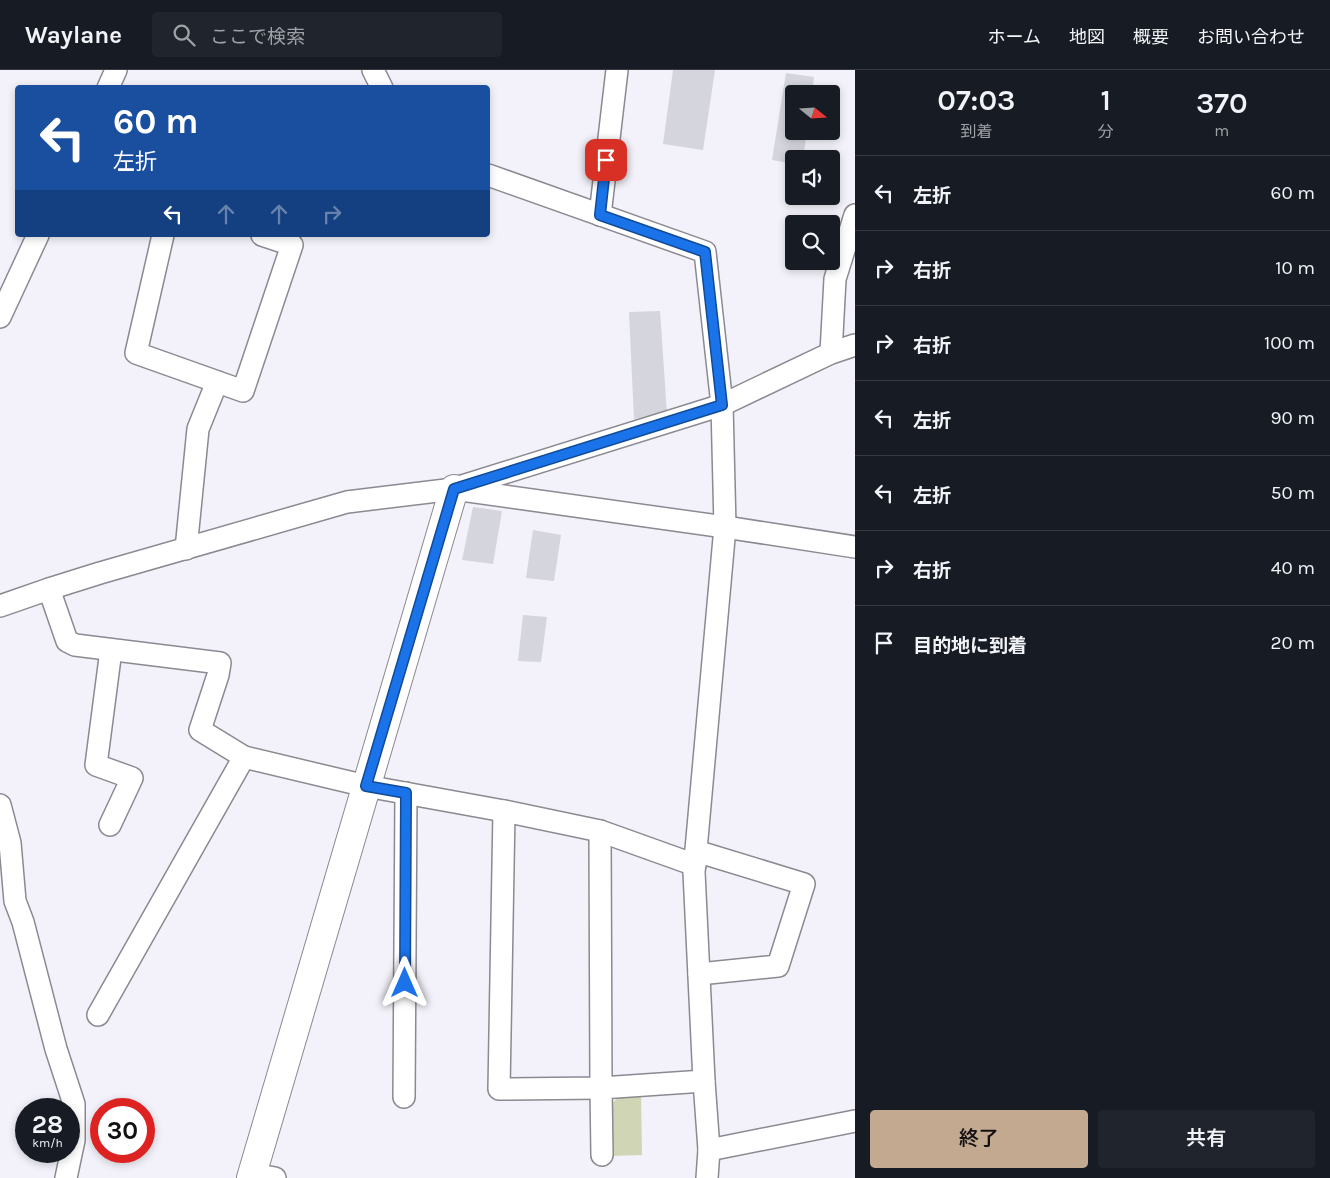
<!DOCTYPE html>
<html lang="ja">
<head>
<meta charset="utf-8">
<style>
	:root { --surface:#171b24; --page:#20242c; --text:#f1f3f6; --muted:#9ea1a6; --line:#363941; --accent:#c4a991 }
	body { margin:0; font-family:Karla,"Noto Sans JP",sans-serif; background:var(--page); color:var(--text); height:100vh; display:flex; flex-direction:column; font-size:19px; white-space:nowrap }
	* { box-sizing:border-box; margin:0 }
	p { font-size:16px; color:var(--muted) }
	.icon { flex:none; width:28px; height:28px; fill:none; stroke:currentColor; stroke-width:2; stroke-linecap:round; stroke-linejoin:round }
	.map { position:relative; flex:1; overflow:hidden }
	.details { display:flex; flex-direction:column; background:var(--surface); width:475px }
	.details>* { flex:none }
	.hud { position:absolute; left:15px; top:15px; width:475px; height:152px; border-radius:5px; box-shadow:0 2px 8px #0003; background:#1a4fa0; color:#fff; overflow:hidden }
	.needle { width:32px; rotate:108deg }
	.tools { position:absolute; left:785px; top:15px; display:grid; gap:10px }
	.tools a { display:grid; place-items:center; width:55px; height:55px; border-radius:5px; background:var(--surface); box-shadow:0 2px 8px #0003; font-size:25px }
	.speed { position:absolute; left:15px; top:1028px; display:flex; gap:10px; font-size:25px; font-weight:700; text-align:center }
	.speed>* { display:grid; place-content:center; width:65px; height:65px; border-radius:50%; background:var(--surface); box-shadow:0 2px 8px #0003; line-height:1 }
	.speed small { font-size:12px; font-weight:400 }
	.speed .limit { border:8px solid #d22; background:#fff; color:#111 }
	.pin { position:absolute; display:grid; place-items:center; width:42px; height:42px; color:#fff; margin:-21px; border-radius:10px; box-shadow:0 2px 8px #0006 }
	.me { position:absolute; width:55px; margin:-28px; rotate:0deg; stroke-linejoin:round; filter:drop-shadow(0 0 4px #0008) }
	.turn { display:flex; align-items:center; gap:18px; height:105px; padding:0 15px; font-size:22px }
	.turn .icon { width:65px; height:65px; stroke-width:2.5 }
	.turn b { display:block; font-size:35px; line-height:42px }
	.lanes { display:flex; align-items:center; height:48px; padding:0 15px; background:#0003; justify-content:center; gap:25px; direction:ltr }
	.lanes .off { opacity:.35 }
	.eta { display:flex; justify-content:space-evenly; align-items:center; height:85px; text-align:center }
	.eta b { font-size:30px; font-weight:600; line-height:35px }
	.button { display:flex; gap:10px; margin-top:auto; padding:10px 15px }
	.button a { flex:1; height:58px; border-radius:5px; background:var(--accent); color:#111; font-size:20px; font-weight:600; line-height:58px; text-align:center }
	.button a+a { background:var(--page); color:var(--text) }
	ul { padding:0; list-style:none }
	li { display:flex; align-items:center; gap:15px; height:75px; padding:0 15px; border-top:1px solid var(--line) }
	li div { flex:1 }
	li b { display:block; font-size:19px }
	li em { font-style:normal }
	header { display:flex; align-items:center; gap:30px; box-sizing:border-box; height:70px; padding:0 25px; background:var(--surface); border-bottom:1px solid var(--line) }
	header strong { font-size:24px }
	nav { display:flex; gap:28px; margin-inline-start:auto; font-size:18px }
	.search { width:350px; height:45px; background:var(--page); display:flex; align-items:center; gap:12px; box-sizing:border-box; padding:0 18px; border-radius:5px; color:var(--muted); font-size:19px }
	main { display:flex; flex:1; min-height:0 }
	.map>svg:first-child { display:block }
	.green { fill:#d0d5b5 }
	.building { fill:#d4d5dd }
	.lines { fill:none; stroke-linecap:round; stroke-linejoin:round }
	.minor-casing { stroke:#8b8991; stroke-width:24 }
	.tertiary-casing { stroke:#8b8991; stroke-width:30 }
	.minor { stroke:#fff; stroke-width:21 }
	.tertiary { stroke:#fff; stroke-width:28 }
	.route-casing { stroke:#114b97; stroke-width:12 }
	.route { stroke:#1a73e8; stroke-width:9 }
</style>
</head>
<body>
<header>
<strong>Waylane</strong>
<div class="search"><svg class="icon" aria-label="search" viewBox="0 0 24 24"><circle cx="10" cy="10" r="6"/><path d="M15 15l6 6"/></svg>ここで検索</div>
<nav><a>ホーム</a><a>地図</a><a>概要</a><a>お問い合わせ</a></nav>
</header>
<main>
<div class="map">
<svg width="855" height="1108" viewBox="0 0 855 1108">
	<rect width="100%" height="100%" fill="#f3f1f9"/>
	<path class="green" d="M620,1026H641L642,1085L610,1086L609,1036Z"/>
	<g class="building">
		<path d="M673,0H715L703,80L663,74Z"/>
		<path d="M786,3L814,7L812,24H794V61H807L803,89H794V94L772,90Z"/>
		<path d="M660,241L667,344L634,349L629,242Z"/>
		<path d="M473,437L502,441L493,494L462,490Z"/>
		<path d="M533,460L561,465L554,511L526,508Z"/>
		<path d="M523,545L547,547L541,592L518,591Z"/>
	</g>
	<g class="lines">
		<defs>
			<g id="minor">
				<path d="M373,0L382,18"/>
				<path d="M108,18L116,0"/>
				<path d="M488,105L705,182L722,335L725,457L694,802L704,1011L709,1080L707,1108"/>
				<path d="M600,145L617,0"/>
				<path d="M163,165L136,283L243,321L292,175L262,165"/>
				<path d="M0,247L38,165"/>
				<path d="M831,283L835,209L855,145"/>
				<path d="M459,417L722,335L831,283L855,275"/>
				<path d="M186,479L198,359L217,312"/>
				<path d="M49,519L67,571L75,575L220,593L218,605L200,660L244,687"/>
				<path d="M0,536L49,519L100,503L347,432L454,419L725,457L855,477"/>
				<path d="M0,735L10,773L15,831L23,852L56,979L74,1034V1070L66,1108"/>
				<path d="M504,741L499,1019L601,1018L600,761"/>
				<path d="M110,755L132,708L96,695L111,580"/>
				<path d="M696,781L804,814L778,896L699,904"/>
				<path d="M98,945L244,687L366,716L504,741L600,761L695,795"/>
				<path d="M404,1027L406,723"/>
				<path d="M709,1080L855,1051"/>
				<path d="M602,1085L601,1018L704,1011"/>
				<path d="M252,1104L275,1108"/>
			</g>
			<path id="tertiary" d="M251,1108L454,419"/>
		</defs>
		<use href="#minor" class="minor-casing"/>
		<use href="#tertiary" class="tertiary-casing"/>
		<use href="#minor" class="minor"/>
		<use href="#tertiary" class="tertiary"/>
	</g>
	<g class="lines">
		<defs>
			<path id="route" d="M405,913L406,723L366,716L454,419L722,335L705,182L600,145L606,90"/>
		</defs>
		<use href="#route" class="route-casing"/>
		<use href="#route" class="route"/>
	</g>
</svg>
<div class="tools">
<a><svg class="needle" viewBox="-14 -14 28 28"><path d="M0-13l5 13h-10z" fill="#e53935"/><path d="M0 13l5-13h-10z" fill="#9ea1a6"/></svg></a>
<a><svg class="icon" aria-label="sound" viewBox="0 0 24 24"><path d="M4 9h4l5-4v14l-5-4H4zM17 9q2 3 0 6"/></svg></a>
<a><svg class="icon" aria-label="search" viewBox="0 0 24 24"><circle cx="10" cy="10" r="6"/><path d="M15 15l6 6"/></svg></a>
</div>
<div class="speed"><div>28<small>km/h</small></div><div class="limit">30</div></div>
<div class="pin" style="left:606px;top:90px;background:#d93025"><svg class="icon" aria-label="arrive" viewBox="0 0 24 24"><path d="M6 21V4h12l-3 4 3 4H6"/></svg></div>
<svg class="me" style="left:405px;top:913px" viewBox="-20 -20 40 40"><path d="M0-17L14 15 0 8-14 15z" fill="#1a73e8" stroke="#fff" stroke-width="4"/></svg>
<div class="hud">
<div class="turn"><svg class="icon" aria-label="left" viewBox="0 0 24 24"><path d="M17 20v-9H6M10 6l-5 5 5 5"/></svg><div><b>60 m</b>左折</div></div>
<div class="lanes"><svg class="icon" aria-label="left" viewBox="0 0 24 24"><path d="M17 20v-9H6M10 6l-5 5 5 5"/></svg><svg class="icon off" aria-label="ahead" viewBox="0 0 24 24"><path d="M12 20V5M6 11l6-6 6 6"/></svg><svg class="icon off" aria-label="ahead" viewBox="0 0 24 24"><path d="M12 20V5M6 11l6-6 6 6"/></svg><svg class="icon off" aria-label="right" viewBox="0 0 24 24"><path d="M7 20v-9h11M14 6l5 5-5 5"/></svg></div>
</div>
</div>
<section class="details">
<div class="eta">
<div><b>07:03</b><p>到着</p></div>
<div><b>1</b><p>分</p></div>
<div><b>370</b><p>m</p></div>
</div>
<ul>
<li><svg class="icon" aria-label="left" viewBox="0 0 24 24"><path d="M17 20v-9H6M10 6l-5 5 5 5"/></svg><div><b>左折</b></div><em>60 m</em></li>
<li><svg class="icon" aria-label="right" viewBox="0 0 24 24"><path d="M7 20v-9h11M14 6l5 5-5 5"/></svg><div><b>右折</b></div><em>10 m</em></li>
<li><svg class="icon" aria-label="right" viewBox="0 0 24 24"><path d="M7 20v-9h11M14 6l5 5-5 5"/></svg><div><b>右折</b></div><em>100 m</em></li>
<li><svg class="icon" aria-label="left" viewBox="0 0 24 24"><path d="M17 20v-9H6M10 6l-5 5 5 5"/></svg><div><b>左折</b></div><em>90 m</em></li>
<li><svg class="icon" aria-label="left" viewBox="0 0 24 24"><path d="M17 20v-9H6M10 6l-5 5 5 5"/></svg><div><b>左折</b></div><em>50 m</em></li>
<li><svg class="icon" aria-label="right" viewBox="0 0 24 24"><path d="M7 20v-9h11M14 6l5 5-5 5"/></svg><div><b>右折</b></div><em>40 m</em></li>
<li><svg class="icon" aria-label="arrive" viewBox="0 0 24 24"><path d="M6 21V4h12l-3 4 3 4H6"/></svg><div><b>目的地に到着</b></div><em>20 m</em></li>
</ul>
<div class="button"><a>終了</a><a>共有</a></div>
</section>
</main>
</body>
</html>
